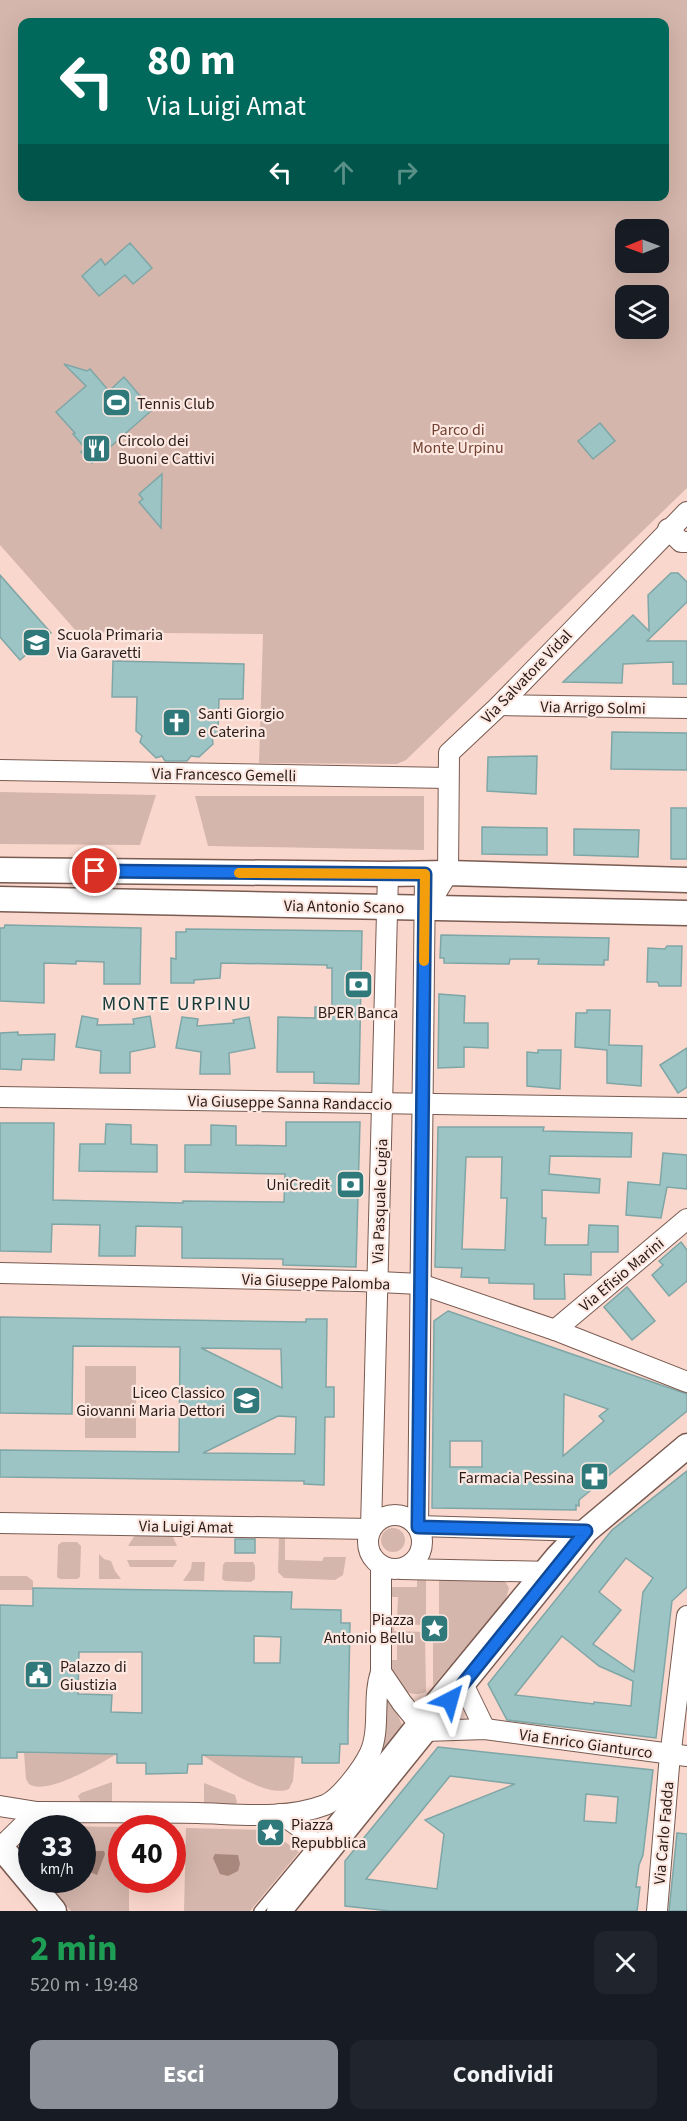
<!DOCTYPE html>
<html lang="it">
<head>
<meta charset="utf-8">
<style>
	:root { --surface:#171b24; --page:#20242c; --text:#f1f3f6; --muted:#9ea1a6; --accent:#8c9099 }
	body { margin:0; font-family:"Source Sans 3",sans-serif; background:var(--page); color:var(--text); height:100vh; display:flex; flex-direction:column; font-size:22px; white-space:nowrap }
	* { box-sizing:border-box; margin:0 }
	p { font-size:20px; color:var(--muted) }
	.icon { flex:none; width:33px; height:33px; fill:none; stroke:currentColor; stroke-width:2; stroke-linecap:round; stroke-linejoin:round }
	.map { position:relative; height:1911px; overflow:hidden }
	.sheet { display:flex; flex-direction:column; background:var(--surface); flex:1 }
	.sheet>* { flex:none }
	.banner { position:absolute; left:18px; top:18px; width:651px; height:183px; border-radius:12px; box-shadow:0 6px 24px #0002; background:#00695c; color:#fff; overflow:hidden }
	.needle { width:39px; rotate:269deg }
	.buttons { position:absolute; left:615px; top:219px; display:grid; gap:12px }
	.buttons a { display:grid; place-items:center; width:54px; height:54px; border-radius:12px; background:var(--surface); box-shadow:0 6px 24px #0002; font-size:30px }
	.speed { position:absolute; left:18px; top:1815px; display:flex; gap:12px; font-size:30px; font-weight:700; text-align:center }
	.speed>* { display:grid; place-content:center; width:78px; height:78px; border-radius:50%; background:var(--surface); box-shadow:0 6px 24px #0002; line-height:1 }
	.speed small { font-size:15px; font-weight:400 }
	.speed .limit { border:9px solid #d22; background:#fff; color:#111 }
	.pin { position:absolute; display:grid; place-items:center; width:51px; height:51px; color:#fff; margin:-26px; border:3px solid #fff; border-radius:50%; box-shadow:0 2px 6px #0007 }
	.me { position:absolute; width:66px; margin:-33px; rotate:39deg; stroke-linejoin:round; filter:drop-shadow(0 0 4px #0008) }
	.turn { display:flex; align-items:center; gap:21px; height:126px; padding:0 30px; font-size:27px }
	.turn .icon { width:78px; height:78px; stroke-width:2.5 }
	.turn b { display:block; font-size:42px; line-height:51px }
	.lanes { display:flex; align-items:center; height:57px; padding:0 30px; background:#0003; justify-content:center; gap:30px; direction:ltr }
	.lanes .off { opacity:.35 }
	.round { display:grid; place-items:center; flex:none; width:63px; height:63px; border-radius:12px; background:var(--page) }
	.headline { display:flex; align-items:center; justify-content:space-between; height:102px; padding:0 30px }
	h1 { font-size:36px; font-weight:700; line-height:45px; color:#1e9e55 }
	.button { display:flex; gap:12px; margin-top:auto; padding:12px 30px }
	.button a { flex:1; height:69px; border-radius:12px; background:var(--accent); color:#fff; font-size:24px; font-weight:700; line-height:69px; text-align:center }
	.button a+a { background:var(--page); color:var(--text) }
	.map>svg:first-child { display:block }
	.green { fill:#d5b6ac; fill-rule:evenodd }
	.water { fill:#a8877d }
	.building { fill:#9cc4c5; stroke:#7fa6a6; stroke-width:1.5; fill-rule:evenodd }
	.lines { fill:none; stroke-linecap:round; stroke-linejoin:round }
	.service-casing { stroke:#795b51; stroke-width:12 }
	.minor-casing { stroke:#795b51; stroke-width:22 }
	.tertiary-casing { stroke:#795b51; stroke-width:27 }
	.service { stroke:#fff; stroke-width:9 }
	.minor { stroke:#fff; stroke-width:20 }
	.tertiary { stroke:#fff; stroke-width:24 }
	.route-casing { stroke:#114b97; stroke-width:15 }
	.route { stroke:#1a73e8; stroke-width:10 }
	.slow { stroke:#f59e0b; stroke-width:10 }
	.labels { text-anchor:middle; stroke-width:4.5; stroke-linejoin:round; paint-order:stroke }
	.poi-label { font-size:16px; fill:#281b18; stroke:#fde8e1; text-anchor:start }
	.park-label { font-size:16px; fill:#724132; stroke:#fde8e1 }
	.street-label { font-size:16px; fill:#281b18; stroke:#fde8e1 }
	.quarter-label { font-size:20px; letter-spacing:1.5px; fill:#163939; stroke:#fde8e1 }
</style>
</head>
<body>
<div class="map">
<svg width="687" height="1911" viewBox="0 0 687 1911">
	<rect width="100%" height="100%" fill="#fad7cc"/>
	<g class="green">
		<path d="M0,0H687V488L406,760L397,764L259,763L263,634L77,632L0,545ZM22,22H664V196H22ZM626,230H658V262H626ZM626,296H658V328H626Z"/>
		<path d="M0,792L156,795L140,845L0,844Z"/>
		<path d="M195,796H424V850L208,846Z"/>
		<rect x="85" y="1366" width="51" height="72"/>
		<circle cx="393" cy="1540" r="12"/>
		<path d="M135,1535H172L177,1546H128Z"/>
		<path d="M279,1536H285V1560L322,1561L324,1557H346L343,1575L335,1580L284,1578L278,1572Z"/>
		<path d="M62,1542H77L81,1546L80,1577L77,1579H60L57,1577L58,1545Z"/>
		<path d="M99,1554L104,1559L111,1561L115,1571L121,1579H99Z"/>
		<path d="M127,1560H177L173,1567H130Z"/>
		<path d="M192,1562H205L204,1581H183L191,1569Z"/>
		<path d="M225,1562H253L255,1566V1579L251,1582L225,1581L222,1579L223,1565Z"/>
		<path d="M0,1576H27L33,1581V1590H0Z"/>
		<path d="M417,1579H426V1625L394,1624V1631L425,1632L426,1692C413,1697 405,1692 394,1684L389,1660H397V1638H389V1619H397L398,1597H389L390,1587H417Z"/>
		<path d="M439,1579H500L506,1583L509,1588L506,1599L433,1686V1640L439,1639Z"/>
		<path d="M382,1689C387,1699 400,1716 402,1725L380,1753Z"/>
		<path d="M24,1753L117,1754C99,1764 47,1796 29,1784L26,1779Z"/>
		<path d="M202,1755L295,1757L293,1781L289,1789C269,1799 220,1766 202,1755Z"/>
		<path d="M112,1782V1803L81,1802L78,1796L81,1793Z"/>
		<path d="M204,1783L235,1795L237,1802L235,1805L204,1804Z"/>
		<path d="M48,1826L128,1827L122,1828V1880H129V1911H71L42,1880H82V1828H45Z"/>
		<path d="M186,1828L269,1830L299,1852L250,1911H184Z"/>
		<path d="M31,1840V1867L18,1852Z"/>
	</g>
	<g class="water">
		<path d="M82,1851H104L105,1854L97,1875L83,1869Z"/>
		<path d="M215,1854L238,1855L240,1864L238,1871L228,1876L220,1874L213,1858Z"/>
	</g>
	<g class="building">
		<path d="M130,243L152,268L133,284L125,275L99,296L82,276L101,259L105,265Z"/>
		<path d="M64,364L87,371L90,369L109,391L124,377L152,410L92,463L81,452L85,448L73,434L75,433L56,412L86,386Z"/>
		<path d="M600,423L615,441L593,459L578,441Z"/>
		<path d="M162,474L161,528L139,502L143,499L139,494Z"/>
		<path d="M671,573H678L687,582V602L647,641H687V684H673V662L623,664L622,683L563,682L633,615L649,631L648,595Z"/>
		<path d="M0,575L51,633L20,660L0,637Z"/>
		<path d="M113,661L244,664L243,699H219L218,731L212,736L213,744L199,757L191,756L187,761H165L162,756L156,758L140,742L142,736L136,731L137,697H112Z"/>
		<path d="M612,732L687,733V770L611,769Z"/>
		<path d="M537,756L536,794L487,791L488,757Z"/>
		<rect x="671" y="808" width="16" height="51"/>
		<path d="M482,827L547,828V855L482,854Z"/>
		<path d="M574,829L639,830L638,857L574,855Z"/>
		<path d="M5,925L141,928L140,984H104V962L76,961V964L44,963V1003L0,1001V928H4Z"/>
		<path d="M186,929L362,931L359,1084L314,1083V1072H277L278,1017L315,1018V1007H332V968H327V965L221,963L220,978L194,980V983H171V958L176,959V932H186Z"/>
		<path d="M441,935L609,938L608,960H604V965L538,964L539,959H510L509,964L444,963V958H440Z"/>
		<path d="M667,946H682L681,986H659L658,982H647L648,948L665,949Z"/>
		<path d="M439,994L465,996L464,1023H488V1048L464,1047V1067L438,1068Z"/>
		<path d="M587,1010H610L609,1045L642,1046L641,1086L607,1083V1050L575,1047L576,1013H587Z"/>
		<path d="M82,1016L98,1019L97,1025L134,1024L133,1019L150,1016L155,1047L130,1052V1073H100L101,1051L76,1047Z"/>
		<path d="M182,1017L198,1019L197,1026L234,1023L233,1020L249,1017L255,1048L229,1053L230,1074H200L201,1052L176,1048Z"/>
		<path d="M18,1032V1035L55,1034L54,1060L22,1059L21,1070L0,1069V1033Z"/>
		<path d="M687,1048V1087L678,1093L660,1065Z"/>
		<path d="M538,1050H561L560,1089L527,1086V1052L538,1053Z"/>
		<path d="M286,1122H360L356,1267L283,1265V1259L182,1258V1227L136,1226L135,1256H99L100,1225L52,1224L51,1252L0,1251V1123H54L53,1200L183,1203V1201L284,1202L285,1174L185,1172V1145H211V1125L236,1126V1145L286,1146Z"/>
		<path d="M106,1124L131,1125V1144L157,1145V1172L79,1171L80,1144H105Z"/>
		<path d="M438,1127H544L543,1131L632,1133L631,1157L550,1156L549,1174L600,1179L599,1193L542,1190V1218H546L545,1245H588L589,1225L618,1226V1252H591V1275L564,1274L565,1299H534V1284L489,1283V1278L461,1277L462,1268L435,1267ZM466,1157H502L501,1198H507L505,1250L462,1249Z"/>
		<path d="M663,1153L687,1155V1189L667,1187L661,1218L626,1215L628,1182L660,1185Z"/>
		<path d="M681,1242L687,1250V1281L669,1296L652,1275L663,1265L659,1261Z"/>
		<path d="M627,1287L655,1321L632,1340L604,1307Z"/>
		<path d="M448,1311L687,1394V1411L579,1500V1506L576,1505V1510L432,1508L434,1321ZM564,1394L608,1409L599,1416L604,1421L563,1456ZM450,1441H482V1467H450Z"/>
		<path d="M0,1317L306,1322V1319H327L326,1387H334V1417H325L324,1485L304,1484V1481L0,1477V1450L179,1452L180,1347L73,1346L72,1414L0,1413ZM201,1348L281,1349L282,1388ZM278,1416L296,1417L295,1454L203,1453Z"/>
		<path d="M687,1471V1587L672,1601L656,1738L507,1720L488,1684L612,1530ZM626,1558L653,1578L643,1592L634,1672L593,1644L621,1610L599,1592ZM562,1636L599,1666L633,1681L631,1706L594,1702V1704L515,1695Z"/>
		<rect x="235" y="1539" width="20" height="14"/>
		<path d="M33,1588L292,1592L291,1609L341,1610V1623H350L348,1728V1744H340L339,1763H302V1757L202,1755V1764H188L187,1773L146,1774V1763H117V1754L17,1752V1758H0V1605L33,1606ZM254,1636L281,1637L280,1663H254ZM79,1652H142V1713L111,1712L112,1695L78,1694Z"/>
		<path d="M438,1747L653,1770L643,1855L639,1865L636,1887H640L637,1911H390L345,1906V1861ZM450,1776L515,1784L425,1820L444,1834L437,1889L366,1879ZM586,1794L618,1797L616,1823L584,1821Z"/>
		<path d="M677,1833L687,1834V1911H669Z"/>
	</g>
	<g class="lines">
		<defs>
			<path id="service" d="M259,1911L323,1834L415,1718L551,1553L571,1532"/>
			<g id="minor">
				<path d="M668,529L681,542H687"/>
				<path d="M500,705L687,708"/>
				<path d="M0,770L448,778"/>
				<path d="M425,907L434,896L448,873L449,753L500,705L687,512"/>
				<path d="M0,1097L687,1108"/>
				<path d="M0,1273L359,1281L420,1284L555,1330L687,1382"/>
				<path d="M555,1330L687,1219"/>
				<circle cx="395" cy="1542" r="27"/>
				<path d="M0,1523L371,1529"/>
				<path d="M418,1525L425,874"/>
				<path d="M418,1526L586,1531"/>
				<path d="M371,1528L388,874"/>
				<path d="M401,1569L554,1572"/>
				<path d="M381,1672L402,1703L425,1731L485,1729L687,1756"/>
				<path d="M463,1684L485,1729"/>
				<path d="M0,1806L37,1812"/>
				<path d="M280,1814C304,1829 315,1835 317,1865"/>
				<path d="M1,1847L37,1812C91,1812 144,1812 198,1813C239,1814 286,1820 325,1805C340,1799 363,1768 370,1753C381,1728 372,1698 381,1672V1567"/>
				<path d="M657,1911L669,1766L687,1616"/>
			</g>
			<g id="tertiary">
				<path d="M0,870L388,874L448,873L687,880"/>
				<path d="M0,899L687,913"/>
				<path d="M0,1846L54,1911"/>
				<path d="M279,1911L586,1531L687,1446"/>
			</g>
		</defs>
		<use href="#service" class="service-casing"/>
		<use href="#minor" class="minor-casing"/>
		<use href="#tertiary" class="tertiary-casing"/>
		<use href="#service" class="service"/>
		<use href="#minor" class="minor"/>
		<use href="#tertiary" class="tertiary"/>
	</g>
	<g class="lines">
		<defs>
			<path id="route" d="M95,871L425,874L418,1527L586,1531L450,1700"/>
		</defs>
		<use href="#route" class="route-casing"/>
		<use href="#route" class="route"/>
		<path class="slow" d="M239,873L425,874L424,961"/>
	</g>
	<defs>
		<symbol id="stadium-square" viewBox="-11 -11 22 22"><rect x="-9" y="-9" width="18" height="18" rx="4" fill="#30797b" stroke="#fde8e1"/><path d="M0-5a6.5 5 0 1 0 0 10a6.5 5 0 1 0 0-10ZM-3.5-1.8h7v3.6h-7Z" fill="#fff"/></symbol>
		<symbol id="restaurant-square" viewBox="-11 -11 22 22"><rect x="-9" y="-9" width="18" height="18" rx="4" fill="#30797b" stroke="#fde8e1"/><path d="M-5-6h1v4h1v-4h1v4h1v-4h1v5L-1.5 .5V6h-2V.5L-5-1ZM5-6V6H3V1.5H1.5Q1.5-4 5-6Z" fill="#fff"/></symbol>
		<symbol id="school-square" viewBox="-11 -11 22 22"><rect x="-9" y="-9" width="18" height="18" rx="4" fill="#30797b" stroke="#fde8e1"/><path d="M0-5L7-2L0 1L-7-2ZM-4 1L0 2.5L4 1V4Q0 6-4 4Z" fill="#fff"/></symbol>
		<symbol id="church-square" viewBox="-11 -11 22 22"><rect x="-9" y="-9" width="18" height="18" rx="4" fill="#30797b" stroke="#fde8e1"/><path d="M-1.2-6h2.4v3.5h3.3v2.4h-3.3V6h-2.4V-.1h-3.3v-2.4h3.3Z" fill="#fff"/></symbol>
		<symbol id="bank-square" viewBox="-11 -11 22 22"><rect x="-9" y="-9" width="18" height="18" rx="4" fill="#30797b" stroke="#fde8e1"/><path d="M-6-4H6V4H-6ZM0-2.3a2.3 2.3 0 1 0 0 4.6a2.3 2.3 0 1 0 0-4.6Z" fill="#fff"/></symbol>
		<symbol id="pharmacy-square" viewBox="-11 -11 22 22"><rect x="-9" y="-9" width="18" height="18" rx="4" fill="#30797b" stroke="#fde8e1"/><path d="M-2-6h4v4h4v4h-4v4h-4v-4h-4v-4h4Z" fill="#fff"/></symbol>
		<symbol id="sight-square" viewBox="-11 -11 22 22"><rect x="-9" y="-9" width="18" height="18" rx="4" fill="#30797b" stroke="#fde8e1"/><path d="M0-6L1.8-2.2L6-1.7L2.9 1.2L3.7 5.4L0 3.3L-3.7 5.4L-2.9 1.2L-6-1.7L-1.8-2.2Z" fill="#fff"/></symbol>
		<symbol id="civic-square" viewBox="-11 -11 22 22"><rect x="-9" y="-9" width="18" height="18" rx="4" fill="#30797b" stroke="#fde8e1"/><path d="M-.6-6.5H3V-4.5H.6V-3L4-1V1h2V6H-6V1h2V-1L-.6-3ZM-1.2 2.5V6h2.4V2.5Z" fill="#fff"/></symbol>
	</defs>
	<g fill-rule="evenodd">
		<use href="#stadium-square" x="100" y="386" width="33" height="33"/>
		<use href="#restaurant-square" x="80" y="432" width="33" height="33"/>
		<use href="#school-square" x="20" y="626" width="33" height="33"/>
		<use href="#church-square" x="160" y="706" width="33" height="33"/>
		<use href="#bank-square" x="342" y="968" width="33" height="33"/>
		<use href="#bank-square" x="334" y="1168" width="33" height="33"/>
		<use href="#school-square" x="230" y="1384" width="33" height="33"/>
		<use href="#pharmacy-square" x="578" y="1460" width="33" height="33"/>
		<use href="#sight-square" x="418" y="1612" width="33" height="33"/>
		<use href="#civic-square" x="22" y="1658" width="33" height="33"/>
		<use href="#sight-square" x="254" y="1816" width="33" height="33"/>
	</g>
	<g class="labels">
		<g class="poi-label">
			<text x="137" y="409">Tennis Club</text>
			<text x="118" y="446">Circolo dei<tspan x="118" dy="18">Buoni e Cattivi</tspan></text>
			<text x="57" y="640">Scuola Primaria<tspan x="57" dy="18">Via Garavetti</tspan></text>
			<text x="198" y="719">Santi Giorgio<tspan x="198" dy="18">e Caterina</tspan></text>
			<text x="358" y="1018" text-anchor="middle">BPER Banca</text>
			<text x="330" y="1190" text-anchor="end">UniCredit</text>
			<text x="225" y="1398" text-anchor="end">Liceo Classico<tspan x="225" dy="18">Giovanni Maria Dettori</tspan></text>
			<text x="574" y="1483" text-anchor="end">Farmacia Pessina</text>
			<text x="414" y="1625" text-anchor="end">Piazza<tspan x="414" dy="18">Antonio Bellu</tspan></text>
			<text x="60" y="1672">Palazzo di<tspan x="60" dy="18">Giustizia</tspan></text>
			<text x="291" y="1830">Piazza<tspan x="291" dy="18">Repubblica</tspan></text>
		</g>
		<g class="park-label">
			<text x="458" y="435">Parco di<tspan x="458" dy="18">Monte Urpinu</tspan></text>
		</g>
		<g class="street-label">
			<text transform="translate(526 676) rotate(-46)" y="6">Via Salvatore Vidal</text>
			<text transform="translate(593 707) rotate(1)" y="6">Via Arrigo Solmi</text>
			<text transform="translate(224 774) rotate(1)" y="6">Via Francesco Gemelli</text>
			<text transform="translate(344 906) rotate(1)" y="6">Via Antonio Scano</text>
			<text transform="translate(290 1102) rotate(1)" y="6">Via Giuseppe Sanna Randaccio</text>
			<text transform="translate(379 1201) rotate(-88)" y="6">Via Pasquale Cugia</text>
			<text transform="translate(621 1274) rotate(-40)" y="6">Via Efisio Marini</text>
			<text transform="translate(316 1281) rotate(2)" y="6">Via Giuseppe Palomba</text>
			<text transform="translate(186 1526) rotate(1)" y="6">Via Luigi Amat</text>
			<text transform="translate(586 1743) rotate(8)" y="6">Via Enrico Gianturco</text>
			<text transform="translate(663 1833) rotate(-85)" y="6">Via Carlo Fadda</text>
		</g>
		<g class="quarter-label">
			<text x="177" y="1010">MONTE URPINU</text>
		</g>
	</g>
</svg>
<div class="buttons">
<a><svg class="needle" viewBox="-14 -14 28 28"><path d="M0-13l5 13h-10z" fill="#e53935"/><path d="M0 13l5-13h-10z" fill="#9ea1a6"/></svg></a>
<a><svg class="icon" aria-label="layers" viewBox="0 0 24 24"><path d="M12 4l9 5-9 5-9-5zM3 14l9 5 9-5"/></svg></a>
</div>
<div class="speed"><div>33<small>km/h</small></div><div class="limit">40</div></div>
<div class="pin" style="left:95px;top:871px;background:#d93025"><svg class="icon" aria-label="arrive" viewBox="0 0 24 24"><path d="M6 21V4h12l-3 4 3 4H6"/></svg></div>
<svg class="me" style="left:450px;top:1700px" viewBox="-20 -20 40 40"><path d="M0-17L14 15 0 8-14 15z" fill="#1a73e8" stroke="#fff" stroke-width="4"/></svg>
<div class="banner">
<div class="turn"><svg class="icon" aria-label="left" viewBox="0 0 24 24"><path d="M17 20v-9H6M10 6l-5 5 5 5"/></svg><div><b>80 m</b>Via Luigi Amat</div></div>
<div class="lanes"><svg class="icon" aria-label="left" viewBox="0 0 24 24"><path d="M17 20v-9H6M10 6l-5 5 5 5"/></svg><svg class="icon off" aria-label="ahead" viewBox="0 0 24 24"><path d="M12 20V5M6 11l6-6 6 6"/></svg><svg class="icon off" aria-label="right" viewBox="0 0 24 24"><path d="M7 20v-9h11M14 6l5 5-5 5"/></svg></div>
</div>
</div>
<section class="sheet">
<div class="headline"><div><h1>2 min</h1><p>520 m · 19:48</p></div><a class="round"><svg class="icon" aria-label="close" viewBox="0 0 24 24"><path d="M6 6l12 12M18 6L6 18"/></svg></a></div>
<div class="button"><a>Esci</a><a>Condividi</a></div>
</section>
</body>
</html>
